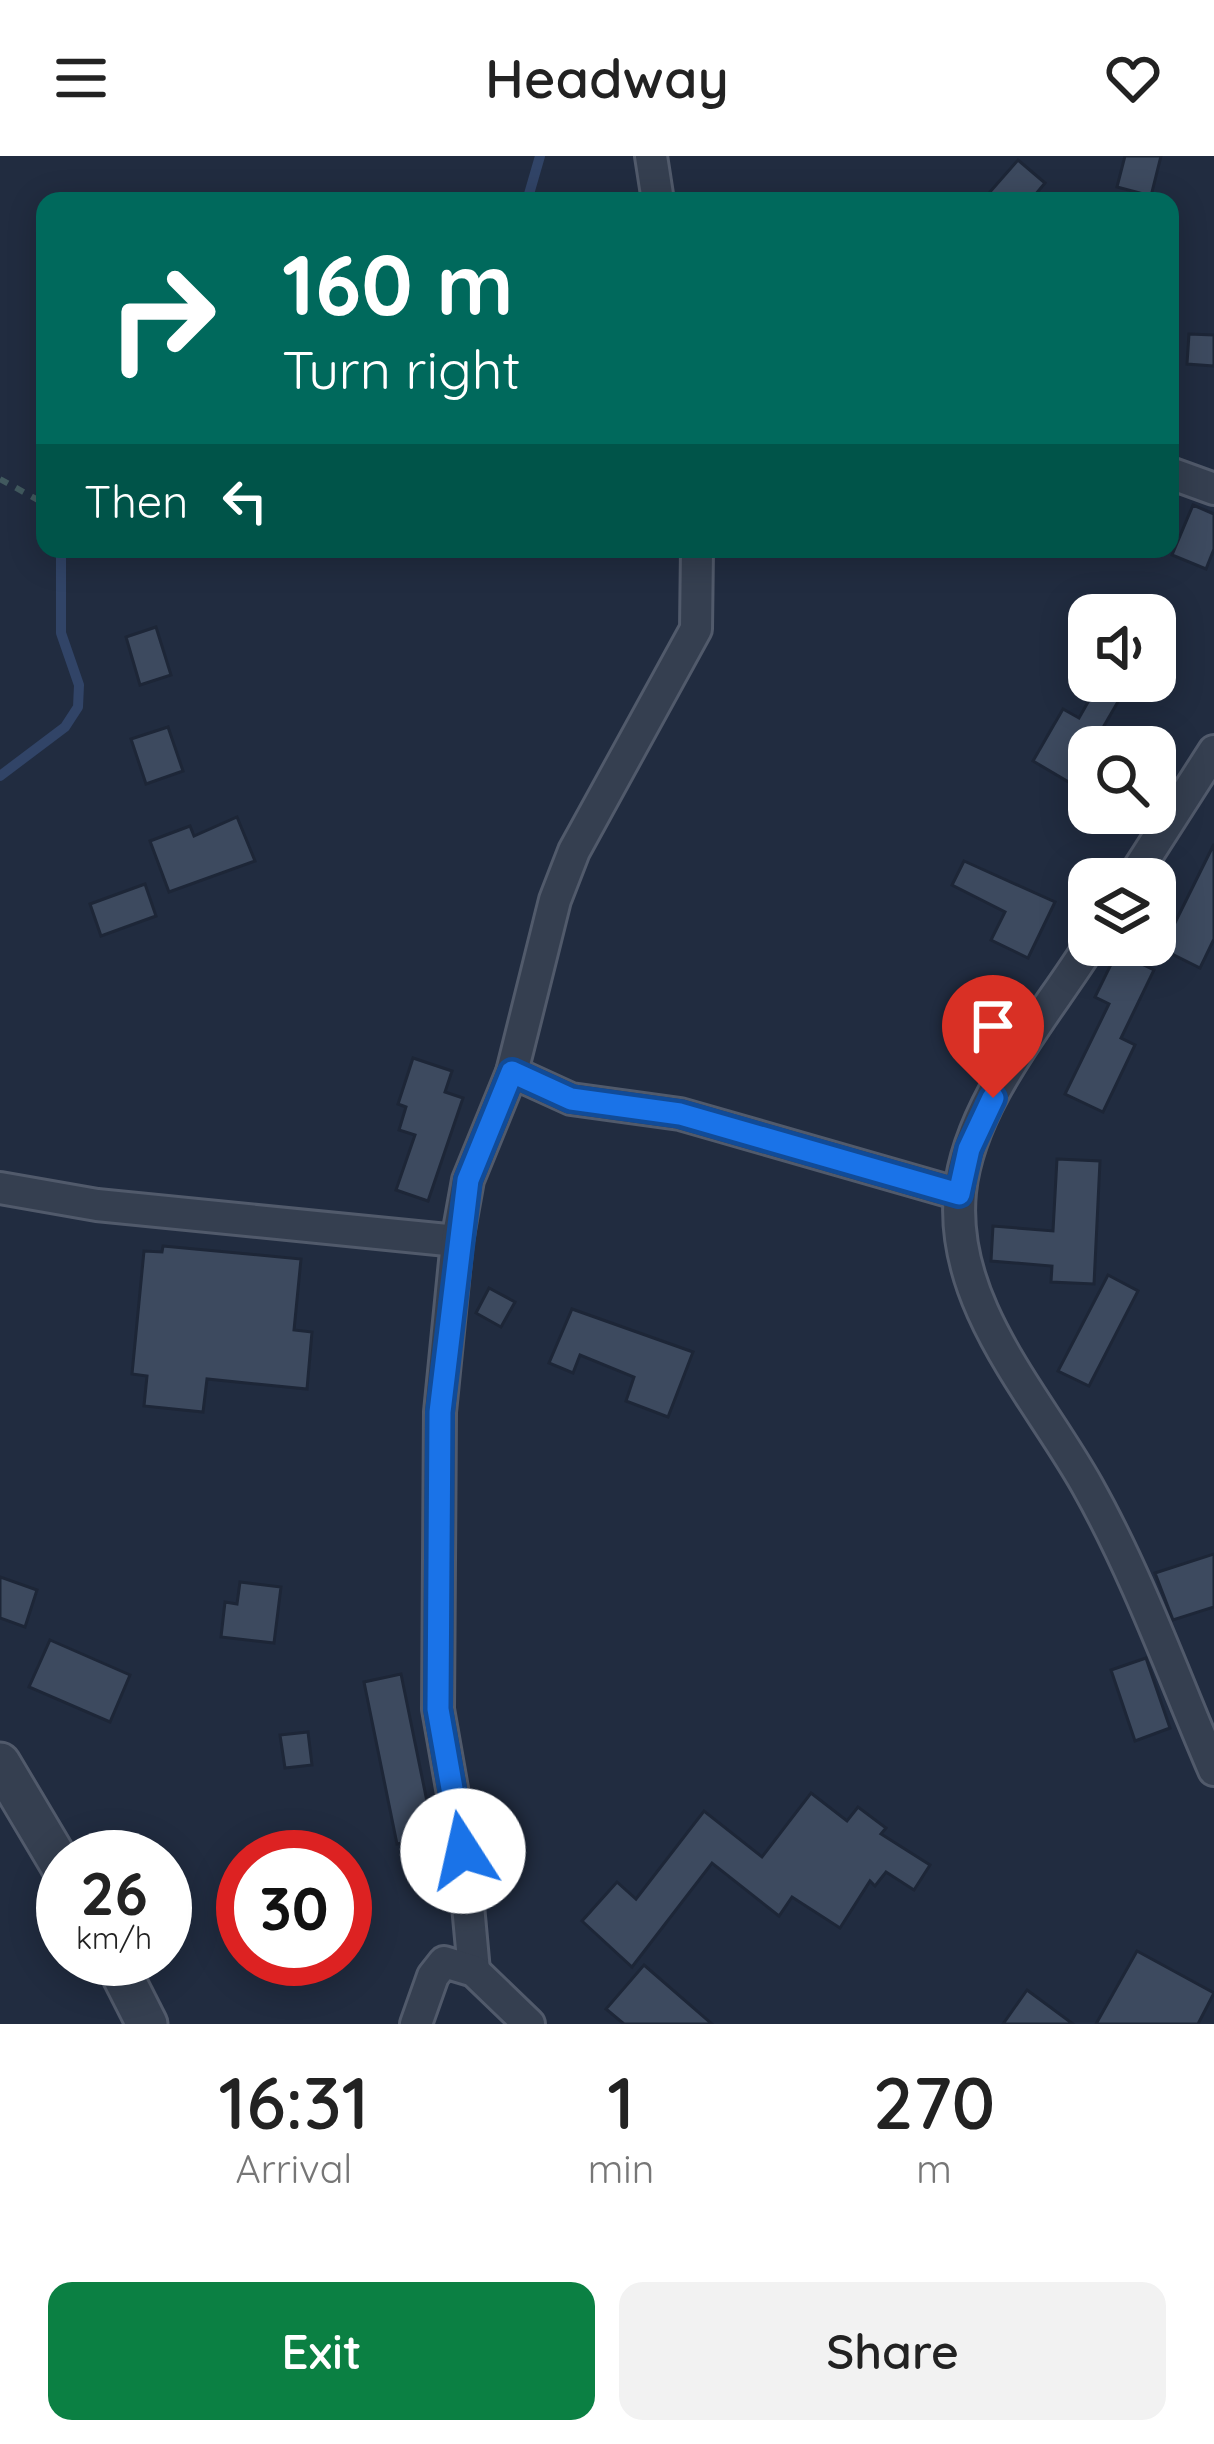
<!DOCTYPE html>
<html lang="en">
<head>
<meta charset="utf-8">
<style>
	:root { --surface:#fff; --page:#f2f2f2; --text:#222; --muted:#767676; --accent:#0b8043 }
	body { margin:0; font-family:Quicksand,sans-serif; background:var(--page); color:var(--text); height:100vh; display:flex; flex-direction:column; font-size:45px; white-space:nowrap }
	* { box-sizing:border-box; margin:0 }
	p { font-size:39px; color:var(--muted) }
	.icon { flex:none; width:66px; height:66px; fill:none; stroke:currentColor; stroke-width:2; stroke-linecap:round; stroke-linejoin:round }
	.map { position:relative; height:1868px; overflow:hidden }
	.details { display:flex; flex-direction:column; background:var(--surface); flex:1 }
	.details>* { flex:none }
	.guide { position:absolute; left:36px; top:36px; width:1143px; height:366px; border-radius:24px; box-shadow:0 6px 30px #0003; background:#00695c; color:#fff; overflow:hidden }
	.fabs { position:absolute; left:1068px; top:438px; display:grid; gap:24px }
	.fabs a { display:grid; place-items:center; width:108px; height:108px; border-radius:24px; background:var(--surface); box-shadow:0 6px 30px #0003; font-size:60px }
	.speed { position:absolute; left:36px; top:1674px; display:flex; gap:24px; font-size:60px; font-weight:700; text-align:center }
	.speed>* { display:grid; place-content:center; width:156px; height:156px; border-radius:50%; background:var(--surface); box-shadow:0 6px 30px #0003; line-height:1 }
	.speed small { font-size:30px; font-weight:400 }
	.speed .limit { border:18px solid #d22; background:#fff; color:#111 }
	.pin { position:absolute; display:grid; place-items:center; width:102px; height:102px; color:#fff; margin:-123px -51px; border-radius:50% 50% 50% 0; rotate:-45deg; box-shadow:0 0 12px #0007 }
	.pin .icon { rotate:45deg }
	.me { position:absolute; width:132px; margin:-66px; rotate:350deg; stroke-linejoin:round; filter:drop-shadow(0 0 9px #0008) }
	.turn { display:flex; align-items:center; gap:42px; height:252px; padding:0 48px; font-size:54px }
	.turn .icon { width:156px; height:156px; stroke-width:2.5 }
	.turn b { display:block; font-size:84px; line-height:102px }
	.then { display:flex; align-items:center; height:114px; padding:0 48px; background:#0003; gap:24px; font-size:45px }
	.eta { display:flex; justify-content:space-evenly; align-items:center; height:204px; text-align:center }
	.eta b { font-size:72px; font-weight:600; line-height:84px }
	.action { display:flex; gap:24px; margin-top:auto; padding:24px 48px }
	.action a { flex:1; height:138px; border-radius:24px; background:var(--accent); color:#fff; font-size:48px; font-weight:600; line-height:138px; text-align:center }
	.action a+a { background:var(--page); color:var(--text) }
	header { display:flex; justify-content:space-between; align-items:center; height:156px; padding:0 48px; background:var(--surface); font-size:54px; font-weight:600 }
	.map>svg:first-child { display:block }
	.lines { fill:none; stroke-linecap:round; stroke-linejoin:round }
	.stream { stroke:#314467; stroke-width:10 }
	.building { fill:#3d4a5f; stroke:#1d2637; stroke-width:3 }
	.minor-casing { stroke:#515a6b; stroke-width:36 }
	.tertiary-casing { stroke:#515a6b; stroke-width:45 }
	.path { stroke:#41595e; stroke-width:6; stroke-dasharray:9 9; stroke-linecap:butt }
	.minor { stroke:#353f50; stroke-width:30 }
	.tertiary { stroke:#353f50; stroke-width:39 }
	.route-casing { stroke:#114b97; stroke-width:30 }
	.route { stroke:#1a73e8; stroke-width:21 }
</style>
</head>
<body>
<header><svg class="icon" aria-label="menu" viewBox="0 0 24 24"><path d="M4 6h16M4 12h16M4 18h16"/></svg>Headway<svg class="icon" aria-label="heart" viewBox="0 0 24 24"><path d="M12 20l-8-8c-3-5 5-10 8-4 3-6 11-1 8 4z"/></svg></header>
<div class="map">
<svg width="1214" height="1868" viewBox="0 0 1214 1868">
	<rect width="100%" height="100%" fill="#212c40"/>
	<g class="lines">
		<g class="stream">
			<path d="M527,45L540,0"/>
			<path d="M0,620L65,571L78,551L79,529L61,477V393"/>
		</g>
	</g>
	<g class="building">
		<path d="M1125,0H1161L1151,40L1117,31Z"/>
		<path d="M1018,4L1045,27L1030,45H982Z"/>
		<path d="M1189,178L1214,179V210L1187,208Z"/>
		<path d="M1193,349L1214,358V393L1206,413L1172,399Z"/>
		<path d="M156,471L171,519L140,529L126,481Z"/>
		<path d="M1100,525H1130L1101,575L1127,591H1089V638L1033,605L1063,553L1079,562Z"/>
		<path d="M168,571L183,615L146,628L131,583Z"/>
		<path d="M237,661L255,705L169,736L150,685L190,670L194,680Z"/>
		<path d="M1214,688V783L1200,812L1162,793Z"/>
		<path d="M964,705L1055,746L1028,802L991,784L1005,756L952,729Z"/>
		<path d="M145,728L156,760L101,780L90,748Z"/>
		<path d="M1117,796L1154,814L1121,882L1135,889L1103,956L1065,938L1109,848L1095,841Z"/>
		<path d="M413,902L452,915L445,936L463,942L428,1045L396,1034L415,979L399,974L406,951L398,948Z"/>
		<path d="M1057,1003L1100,1005L1094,1128L1051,1126L1052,1110L991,1105L993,1070L1053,1075Z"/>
		<path d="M163,1090L301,1103L294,1174L312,1176L307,1233L207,1223L203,1256L144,1250L147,1220L132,1218L144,1095L162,1096Z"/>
		<path d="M1108,1119L1138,1135L1089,1230L1058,1215Z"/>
		<path d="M489,1132L515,1146L501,1171L476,1157Z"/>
		<path d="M572,1153L693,1196L668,1261L626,1245L634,1221L580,1199L573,1217L549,1207Z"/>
		<path d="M1214,1398V1451L1173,1464L1155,1417Z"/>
		<path d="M0,1421L37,1434L25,1471L0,1462Z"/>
		<path d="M240,1426L281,1431L274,1487L221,1481L225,1446L237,1448Z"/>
		<path d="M50,1484L130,1519L110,1566L29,1531Z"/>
		<path d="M1146,1502L1170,1572L1135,1585L1111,1514Z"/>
		<path d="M401,1518L434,1680L397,1688L364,1526Z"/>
		<path d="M308,1576L312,1609L285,1612L280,1579Z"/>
		<path d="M811,1637L847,1665L858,1651L886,1672L881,1678L930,1709L914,1734L886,1716L875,1730L870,1725L840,1772L792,1741L779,1760L712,1707L632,1811L582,1765L617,1726L636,1743L704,1655L762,1701Z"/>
		<path d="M1137,1795L1214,1837L1198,1868H1096Z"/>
		<path d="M644,1809L712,1868H624L606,1853Z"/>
		<path d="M1027,1834L1073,1868H1003Z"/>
	</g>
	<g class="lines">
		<defs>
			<g id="minor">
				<path d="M651,0L658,45"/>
				<path d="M1170,317L1214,333"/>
				<path d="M1132,723L1214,595"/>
				<path d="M1090,789C1044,862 969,947 960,1036C949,1148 1038,1241 1088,1331C1138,1420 1174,1521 1214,1614"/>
				<path d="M512,916L571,943L680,958L959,1038"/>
				<path d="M0,1032L97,1049L457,1085"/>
				<path d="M474,1815L463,1695L438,1553L440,1256L457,1085L468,1024L512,916L555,744L574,695L696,473L697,393"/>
				<path d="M416,1868L433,1820L444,1806L474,1815L529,1868"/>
			</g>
			<g id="tertiary">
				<path d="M0,1607L63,1713"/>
				<path d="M114,1803L147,1868"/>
			</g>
		</defs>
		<use href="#minor" class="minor-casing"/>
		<use href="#tertiary" class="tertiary-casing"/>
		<path class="path" d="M0,323L45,348"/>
		<use href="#minor" class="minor"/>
		<use href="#tertiary" class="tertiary"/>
	</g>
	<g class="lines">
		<defs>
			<path id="route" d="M463,1695L438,1553L440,1256L468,1024L512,916L571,943L680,958L959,1038L969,993L993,942"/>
		</defs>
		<use href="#route" class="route-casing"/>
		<use href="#route" class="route"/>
	</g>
</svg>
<div class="fabs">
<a><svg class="icon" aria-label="sound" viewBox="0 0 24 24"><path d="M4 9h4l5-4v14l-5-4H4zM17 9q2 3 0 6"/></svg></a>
<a><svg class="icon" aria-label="search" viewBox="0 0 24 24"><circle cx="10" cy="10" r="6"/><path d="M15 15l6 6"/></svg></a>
<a><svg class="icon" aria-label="layers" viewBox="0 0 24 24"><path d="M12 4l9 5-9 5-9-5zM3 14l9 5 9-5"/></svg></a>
</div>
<div class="speed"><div>26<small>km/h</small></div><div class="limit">30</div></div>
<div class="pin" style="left:993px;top:942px;background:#d93025"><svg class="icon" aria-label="arrive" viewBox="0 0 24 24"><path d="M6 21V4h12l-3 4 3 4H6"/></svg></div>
<svg class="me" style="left:463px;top:1695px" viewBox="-20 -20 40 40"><circle r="19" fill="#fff"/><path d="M0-13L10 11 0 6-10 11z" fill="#1a73e8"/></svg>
<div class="guide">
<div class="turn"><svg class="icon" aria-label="right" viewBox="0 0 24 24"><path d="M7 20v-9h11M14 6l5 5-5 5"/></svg><div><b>160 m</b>Turn right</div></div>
<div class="then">Then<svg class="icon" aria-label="left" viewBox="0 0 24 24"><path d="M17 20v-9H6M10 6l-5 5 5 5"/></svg></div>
</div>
</div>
<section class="details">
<div class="eta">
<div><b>16:31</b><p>Arrival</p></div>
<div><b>1</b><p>min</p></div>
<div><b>270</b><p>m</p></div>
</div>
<div class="action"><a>Exit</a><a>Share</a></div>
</section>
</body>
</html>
